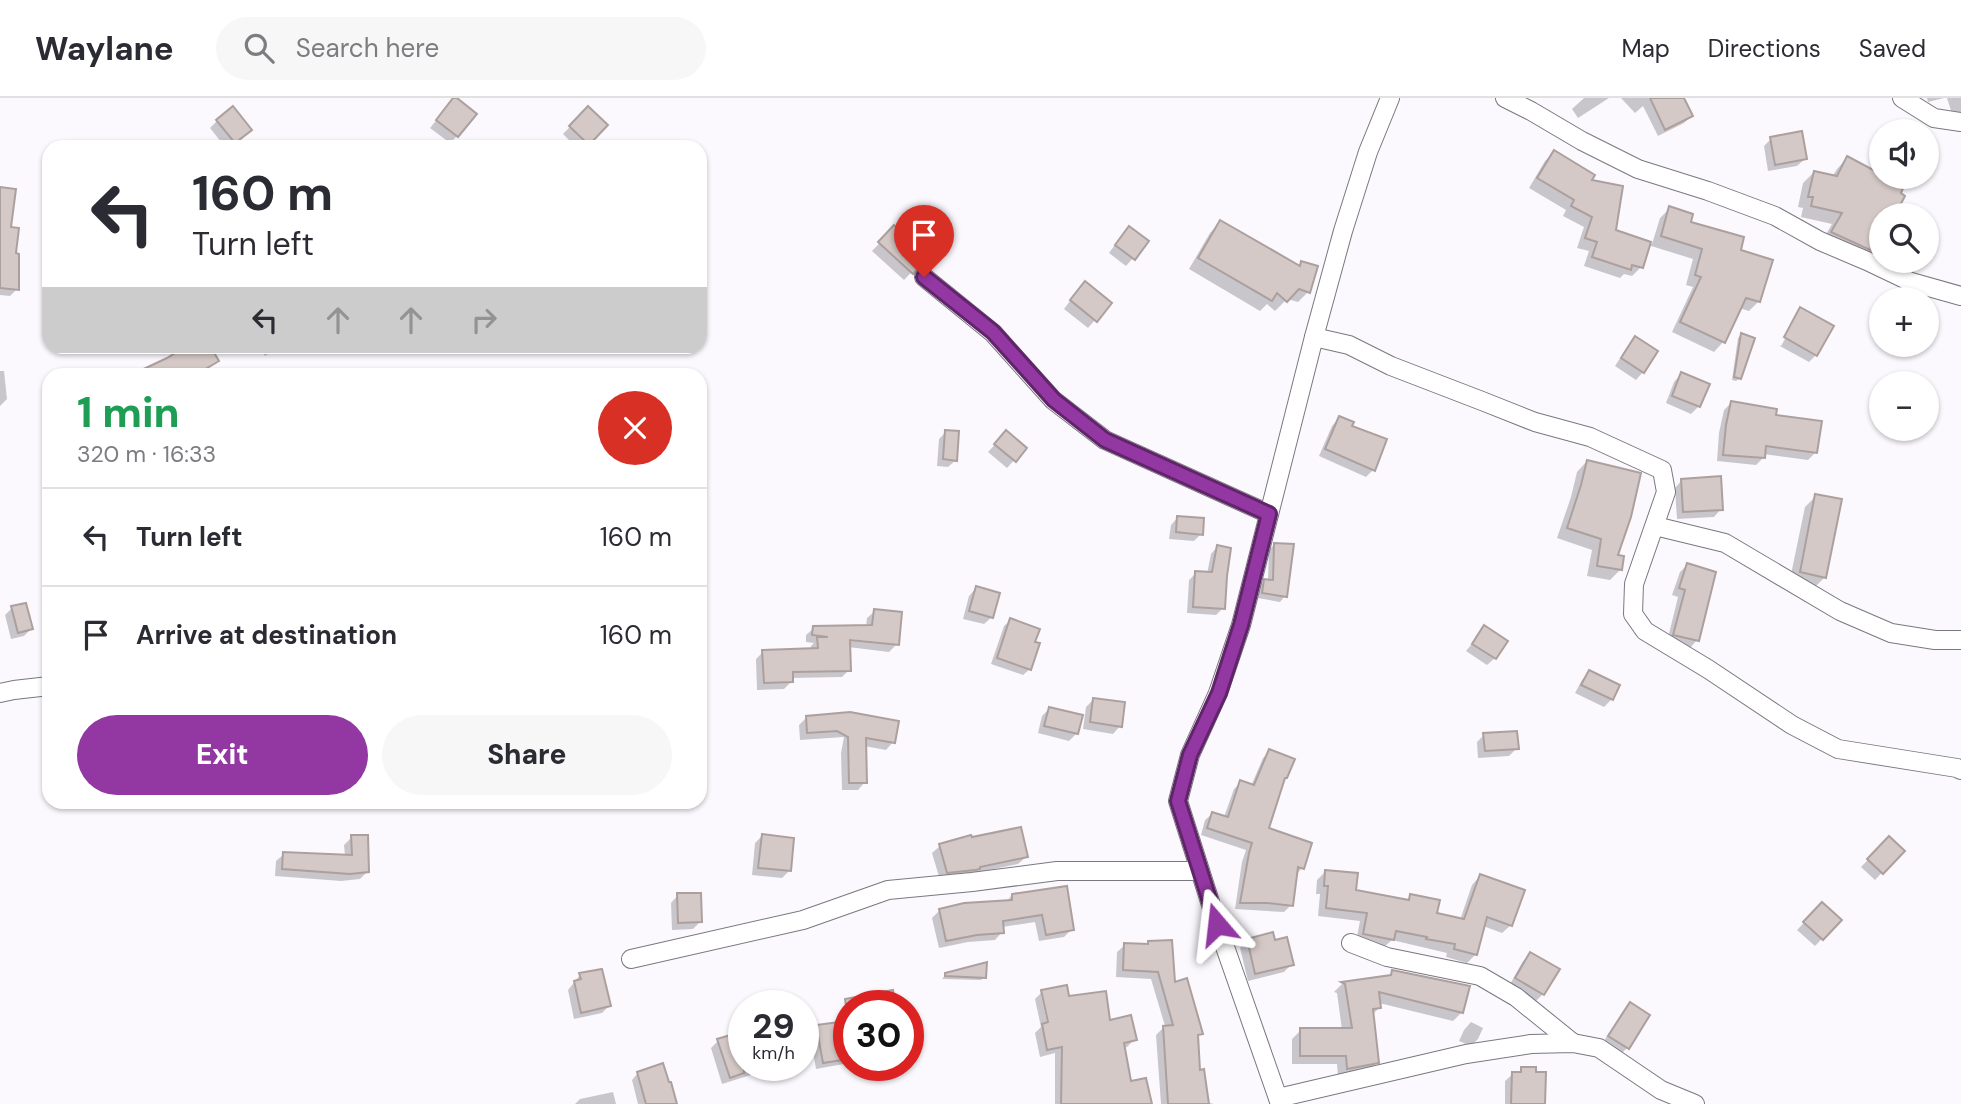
<!DOCTYPE html>
<html lang="en">
<head>
<meta charset="utf-8">
<style>
	:root { --surface:#fff; --page:#f7f7f7; --text:#2b2b33; --muted:#7c7c81; --line:#e1e1e2; --accent:#9337a2 }
	body { margin:0; font-family:"DM Sans",sans-serif; background:var(--page); color:var(--text); height:100vh; display:flex; flex-direction:column; font-size:26px; white-space:nowrap }
	* { box-sizing:border-box; margin:0 }
	p { font-size:23px; color:var(--muted) }
	.icon { flex:none; width:38px; height:38px; fill:none; stroke:currentColor; stroke-width:2; stroke-linecap:round; stroke-linejoin:round }
	.map { position:relative; flex:1; overflow:hidden }
	.panel { position:absolute; left:42px; top:270px; width:665px; height:441px; display:flex; flex-direction:column; background:var(--surface); border-radius:21px; box-shadow:0 2px 5px #0004 }
	.panel>* { flex:none }
	.banner { position:absolute; left:42px; top:42px; width:665px; height:214px; border-radius:21px; box-shadow:0 2px 5px #0004; background:#fff; color:var(--text); overflow:hidden }
	.tools { position:absolute; left:1869px; top:21px; display:grid; gap:14px }
	.tools a { display:grid; place-items:center; width:70px; height:70px; border-radius:50%; background:var(--surface); box-shadow:0 2px 5px #0004; font-size:35px }
	.speed { position:absolute; left:728px; top:892px; display:flex; gap:14px; font-size:35px; font-weight:700; text-align:center }
	.speed>* { display:grid; place-content:center; width:91px; height:91px; border-radius:50%; background:var(--surface); box-shadow:0 2px 5px #0004; line-height:1 }
	.speed small { font-size:18px; font-weight:400 }
	.speed .limit { border:10px solid #d22; background:#fff; color:#111 }
	.pin { position:absolute; display:grid; place-items:center; width:60px; height:60px; color:#fff; margin:-72px -30px; border-radius:50% 50% 50% 0; rotate:-45deg; box-shadow:0 0 7px #0007 }
	.pin .icon { rotate:45deg }
	.me { position:absolute; width:77px; margin:-38px; rotate:343deg; stroke-linejoin:round; filter:drop-shadow(0 0 5px #0008) }
	.turn { display:flex; align-items:center; gap:24px; height:147px; padding:0 35px; font-size:32px }
	.turn .icon { width:91px; height:91px; stroke-width:2.5 }
	.turn b { display:block; font-size:49px; line-height:60px }
	.lanes { display:flex; align-items:center; height:66px; padding:0 35px; background:#0003; justify-content:center; gap:35px; direction:ltr }
	.lanes .off { opacity:.35 }
	.round { display:grid; place-items:center; flex:none; width:74px; height:74px; border-radius:37px; background:var(--page) }
	.headline { display:flex; align-items:center; justify-content:space-between; height:119px; padding:0 35px }
	h1 { font-size:42px; font-weight:800; line-height:52px; color:#1e9e55 }
	.cta { display:flex; gap:14px; margin-top:auto; padding:14px 35px }
	.cta a { flex:1; height:80px; border-radius:42px; background:var(--accent); color:#fff; font-size:28px; font-weight:800; line-height:80px; text-align:center }
	.cta a+a { background:var(--page); color:var(--text) }
	ul { padding:0; list-style:none }
	li { display:flex; align-items:center; gap:21px; height:98px; padding:0 35px; border-top:2px solid var(--line) }
	li div { flex:1 }
	li b { display:block; font-size:26px }
	li em { font-style:normal }
	header { display:flex; align-items:center; gap:42px; box-sizing:border-box; height:98px; padding:0 35px; background:var(--surface); border-bottom:2px solid var(--line) }
	header strong { font-size:33px }
	nav { display:flex; gap:38px; margin-inline-start:auto; font-size:24px }
	.search { width:490px; height:63px; background:var(--page); display:flex; align-items:center; gap:18px; box-sizing:border-box; padding:0 24px; border-radius:38px; color:var(--muted); font-size:26px }
	.map>svg:first-child { display:block }
	.shadow { fill:#0003; fill-rule:evenodd }
	.building { fill:#d5c9c7; stroke:#aca09e; stroke-width:2 }
	.lines { fill:none; stroke-linecap:round; stroke-linejoin:round }
	.minor-casing { stroke:#7b7780; stroke-width:20 }
	.minor { stroke:#fff; stroke-width:18 }
	.route-casing { stroke:#602469; stroke-width:18 }
	.route { stroke:#9337a2; stroke-width:12 }
</style>
</head>
<body>
<header>
<strong>Waylane</strong>
<div class="search"><svg class="icon" aria-label="search" viewBox="0 0 24 24"><circle cx="10" cy="10" r="6"/><path d="M15 15l6 6"/></svg>Search here</div>
<nav><a>Map</a><a>Directions</a><a>Saved</a></nav>
</header>
<div class="map">
<svg width="1961" height="1006" viewBox="0 0 1961 1006">
	<rect width="100%" height="100%" fill="#fbf8fe"/>
	<g class="shadow">
		<path d="M1584,0H1609L1578,20L1572,11Z"/>
		<path d="M1621,0H1682L1691,18L1684,25L1658,38L1643,8L1635,15Z"/>
		<path d="M1927,0H1944L1928,4Z"/>
		<path d="M1947,0H1961V20L1953,19Z"/>
		<path d="M448,8L457,38L450,45L430,30Z"/>
		<path d="M588,10L606,27L585,49H576L563,36Z"/>
		<path d="M217,23L242,39L230,49H225L210,30Z"/>
		<path d="M1771,41L1805,61L1797,68L1768,73L1764,48Z"/>
		<path d="M1554,54L1590,84L1614,134L1652,146L1660,120L1670,110L1689,125L1739,153L1759,203L1749,213L1739,210L1723,244L1714,254L1672,234L1693,189L1686,187L1693,161L1648,147L1641,169L1632,178L1624,176L1620,180L1584,168L1589,153L1577,150L1584,129L1563,118L1566,112L1529,90L1545,63Z"/>
		<path d="M1847,60L1902,89L1898,96L1903,99L1893,117H1881V162L1821,145L1832,126L1801,119L1803,110L1798,109L1803,85L1814,74L1832,79L1837,71Z"/>
		<path d="M0,91L9,131L17,191L10,198L0,197Z"/>
		<path d="M1220,124L1297,169L1302,164L1308,194L1298,204L1287,201L1275,213L1267,206L1260,213L1189,171L1210,135Z"/>
		<path d="M894,130L926,159L904,182L872,153Z"/>
		<path d="M1122,137L1147,144L1126,168L1109,155Z"/>
		<path d="M1078,192L1110,205L1088,230L1064,211Z"/>
		<path d="M1801,212L1816,257L1809,264L1778,247L1781,248L1798,218H1795Z"/>
		<path d="M1741,237L1740,280L1736,283L1732,282L1738,240Z"/>
		<path d="M1635,240L1643,274L1636,282L1615,268L1628,248Z"/>
		<path d="M258,248H278L265,258Z"/>
		<path d="M168,262L217,263L199,276H137Z"/>
		<path d="M0,273H4L7,301L0,308Z"/>
		<path d="M1681,276L1699,308L1691,316L1666,305L1674,284Z"/>
		<path d="M1731,305L1774,318L1816,354L1808,362L1763,356V360L1756,367L1717,363L1719,335L1724,312Z"/>
		<path d="M1339,320L1350,329L1373,372L1366,379L1319,358L1332,328Z"/>
		<path d="M946,334L956,362L948,369L937,368L939,341Z"/>
		<path d="M999,342L1025,350L1007,370L988,354Z"/>
		<path d="M1587,363L1620,472L1610,482L1587,478L1592,452L1557,440L1571,399L1577,374Z"/>
		<path d="M1682,382L1721,411L1714,419L1677,421L1675,390Z"/>
		<path d="M1816,398L1825,479L1813,491L1789,486L1805,409Z"/>
		<path d="M1178,419L1201,436L1194,443L1169,441L1171,427Z"/>
		<path d="M1274,447L1285,498L1280,504L1258,500L1260,488L1265,482L1268,483L1269,452Z"/>
		<path d="M1217,449L1223,510L1216,517L1187,515L1189,482L1196,475L1207,476L1211,456Z"/>
		<path d="M1687,467L1697,542L1690,550L1667,544L1678,499L1672,497L1680,474Z"/>
		<path d="M976,490L992,519L984,526L963,521L969,498Z"/>
		<path d="M12,510L31,531L24,538L11,541L5,517Z"/>
		<path d="M875,513L897,546L889,554L848,549L849,572L842,579L791,580L792,583L784,591L757,592L756,561L763,554L811,552V548L814,545L806,544V537L814,530L866,529L867,520Z"/>
		<path d="M1011,522L1033,545L1030,571L1023,577L991,566L1004,528Z"/>
		<path d="M1485,530L1495,560L1487,567L1466,553Z"/>
		<path d="M1589,574L1612,601L1604,609L1575,595L1582,582Z"/>
		<path d="M1094,601L1120,628L1113,636L1083,631L1086,609Z"/>
		<path d="M1049,611L1077,635L1069,643L1038,635L1042,618Z"/>
		<path d="M807,619L893,644L886,652L864,648L865,684L858,692H842L841,655L844,639L800,642L799,627Z"/>
		<path d="M1484,637L1517,650L1509,658L1478,660L1477,644Z"/>
		<path d="M1270,653L1283,682L1267,731L1302,770L1295,778L1291,807L1284,814L1235,811L1242,764L1246,752L1201,737L1205,722L1212,716L1224,719L1234,691L1241,684L1251,688L1263,660Z"/>
		<path d="M762,738L789,773L782,780L752,777L755,745Z"/>
		<path d="M352,739L368,773L360,781L341,783L275,778L276,763L284,756L345,758L344,747Z"/>
		<path d="M1889,740L1902,753L1875,782L1861,769Z"/>
		<path d="M940,748L1026,759L1018,766L940,782L932,755Z"/>
		<path d="M1326,773L1354,794L1406,803L1410,798L1435,817L1460,822L1472,787L1480,778L1511,827L1502,835L1483,828L1476,856L1467,865L1446,859L1447,855L1392,842L1384,849L1356,844L1360,823L1318,818L1320,796H1316L1317,782Z"/>
		<path d="M678,797L700,824L693,831L672,832L671,805Z"/>
		<path d="M1012,797L1072,831L1064,839L1039,843L1035,824L1002,829V834L995,842L968,844L939,850L932,820L940,812L1006,804Z"/>
		<path d="M1822,806L1839,823L1815,848L1797,832Z"/>
		<path d="M1247,842L1274,844L1292,866L1284,874L1248,883L1240,850Z"/>
		<path d="M1149,845L1201,936L1196,940L1198,974L1206,1004L1214,1006H1161L1156,937L1165,928L1151,881L1116,879L1117,854L1125,847L1146,848Z"/>
		<path d="M1531,856L1543,896L1536,903L1509,888L1523,863Z"/>
		<path d="M1393,874L1462,914L1453,923L1379,905L1380,909L1372,917L1377,964L1368,973L1338,979L1337,966H1292V941L1301,932H1342L1337,895L1334,894L1342,886L1387,879Z"/>
		<path d="M946,876L985,879L981,882L942,881Z"/>
		<path d="M580,877L609,908L602,915L574,921L568,892Z"/>
		<path d="M1042,894L1108,924L1135,941L1127,949L1123,950L1129,985L1150,1006H1055V955L1040,959L1035,935L1041,929L1035,901ZM1041,897H1044L1052,932L1049,933Z"/>
		<path d="M1630,906L1648,918L1627,950L1620,957L1602,946L1623,913Z"/>
		<path d="M849,924V965L816,971L810,936L816,929Z"/>
		<path d="M1471,924L1483,930L1478,941L1471,948L1459,943L1464,932Z"/>
		<path d="M718,943L744,968L761,969L754,976L722,986L711,950Z"/>
		<path d="M1522,971L1543,1006H1505V983L1513,976H1517Z"/>
		<path d="M638,975L668,986L676,1006H638L632,982Z"/>
		<path d="M613,994L616,1006H575L580,1001Z"/>
	</g>
	<g class="building">
		<path d="M453,0H457L477,16L458,39L436,22Z"/>
		<path d="M1650,0H1684L1693,18L1665,32Z"/>
		<path d="M233,8L252,32L235,45L216,22Z"/>
		<path d="M588,8L608,27L589,47L569,28Z"/>
		<path d="M1802,33L1807,61L1775,67L1770,39Z"/>
		<path d="M1554,52L1595,77L1592,82L1623,88L1616,132L1651,144L1643,170L1632,167L1631,172L1592,159L1597,144L1585,140L1592,119L1571,108L1574,102L1537,80Z"/>
		<path d="M1847,58L1881,76V79H1886L1904,88L1901,95L1905,98L1896,115L1891,113L1889,117H1881V157L1831,134L1842,115L1811,108L1813,99H1808L1814,73L1837,78Z"/>
		<path d="M0,89L16,91L11,129L19,130L16,155L19,156V192L0,190Z"/>
		<path d="M1669,108L1693,116L1691,124L1744,139L1741,152L1773,162L1760,204L1746,200L1725,245L1680,224L1701,179L1695,177L1702,151L1661,138Z"/>
		<path d="M1220,122L1300,168L1301,163L1318,168L1310,195L1299,191L1287,204L1277,195L1272,203L1198,160Z"/>
		<path d="M894,127L929,159L913,176L878,144Z"/>
		<path d="M1129,128L1149,143L1135,162L1115,147Z"/>
		<path d="M1085,183L1112,205L1097,224L1070,202Z"/>
		<path d="M1800,209L1834,228L1817,258L1784,239Z"/>
		<path d="M1741,235L1755,240L1741,281L1734,279Z"/>
		<path d="M1635,238L1658,253L1644,275L1621,260Z"/>
		<path d="M186,248H210L219,263L197,276H133L167,260Z"/>
		<path d="M1681,274L1710,286L1700,309L1672,298Z"/>
		<path d="M1731,303L1777,311L1776,317L1822,323L1817,355L1766,348L1765,360L1723,357L1726,327Z"/>
		<path d="M1339,318L1354,324L1352,328L1387,341L1375,373L1325,351Z"/>
		<path d="M945,332L959,333L957,363L943,361Z"/>
		<path d="M1006,332L1027,350L1016,364L994,346Z"/>
		<path d="M1587,362L1641,375L1631,419L1618,457L1624,458L1622,472L1597,468L1601,441L1567,430L1581,387Z"/>
		<path d="M1721,378L1723,412L1683,414L1681,381Z"/>
		<path d="M1815,396L1842,401L1826,480L1800,474Z"/>
		<path d="M1177,418L1204,420L1203,437L1176,434Z"/>
		<path d="M1274,445L1294,446L1287,499L1262,495L1264,481L1273,482Z"/>
		<path d="M1217,447L1231,450L1227,478L1225,511L1193,509L1195,473L1212,474Z"/>
		<path d="M1687,465L1716,474L1699,543L1673,537L1685,492L1679,490Z"/>
		<path d="M976,488L1000,495L993,520L969,513Z"/>
		<path d="M26,505L33,531L18,535L11,508Z"/>
		<path d="M874,511L902,514L899,547L850,542L851,573L793,574V584L764,585L762,552L818,550L817,539H828L812,537L813,528L872,527Z"/>
		<path d="M1010,520L1040,531L1035,544L1040,545L1031,572L997,560Z"/>
		<path d="M1484,527L1508,543L1496,561L1472,546Z"/>
		<path d="M1589,572L1620,587L1613,602L1581,587Z"/>
		<path d="M1093,600L1125,604L1122,629L1090,624Z"/>
		<path d="M1049,609L1083,617L1078,636L1044,628Z"/>
		<path d="M850,614L899,623L895,645L866,640L867,685H849L848,639L837,633L807,635L806,618Z"/>
		<path d="M1517,633L1519,651L1485,653L1483,635Z"/>
		<path d="M1269,651L1295,661L1287,680H1285L1269,730L1312,745L1304,771L1298,769L1293,808L1267,805H1240L1249,755L1252,745L1207,730L1212,714L1228,719L1240,682L1254,687Z"/>
		<path d="M1021,729L1028,759L980,769V771L975,772L947,775L939,746L971,737L972,739Z"/>
		<path d="M762,736L794,740L791,773L758,770Z"/>
		<path d="M351,737H368L369,774L350,776L282,771L283,754L352,757Z"/>
		<path d="M1889,738L1905,753L1883,776L1867,761Z"/>
		<path d="M1325,772L1358,775L1356,792L1409,802L1410,796L1440,802L1437,815L1464,821L1480,776L1525,792L1512,828L1487,819L1477,857L1454,851L1455,846L1426,841L1427,839L1396,833L1394,842L1363,836L1367,815L1326,810L1328,788H1324Z"/>
		<path d="M1067,788L1074,832L1046,837L1042,817L1003,823L1004,835L977,837L946,843L939,811L964,805L1012,802V796Z"/>
		<path d="M677,795H701L702,824L678,825Z"/>
		<path d="M1822,804L1842,822L1823,842L1803,824Z"/>
		<path d="M1273,834L1275,842L1287,839L1294,867L1255,876L1247,841Z"/>
		<path d="M1172,842L1175,884L1187,880L1203,936L1198,937L1200,972L1204,971L1209,1006H1168L1163,928L1173,927L1158,874L1123,872L1124,845L1148,846V843Z"/>
		<path d="M1530,854L1560,871L1544,897L1515,880Z"/>
		<path d="M987,864L986,880L945,878V875Z"/>
		<path d="M602,871L611,908L581,915L574,883L581,881L579,875Z"/>
		<path d="M1392,872L1470,888L1463,915L1379,894L1381,910L1373,911L1379,965L1347,971L1346,958H1300V930H1352L1345,886L1341,884L1391,877Z"/>
		<path d="M1067,887L1069,898L1106,893L1110,922L1131,917L1137,942L1124,945L1131,983L1146,980L1152,1006H1061L1062,949L1047,952L1042,926L1048,924L1041,892Z"/>
		<path d="M893,892L896,908H846L845,901Z"/>
		<path d="M1630,904L1650,917L1629,951L1608,938Z"/>
		<path d="M847,923L849,961L823,965L816,927Z"/>
		<path d="M744,933V975L730,980L717,941Z"/>
		<path d="M663,965L669,984H671L677,1006H646L637,974Z"/>
		<path d="M1521,969H1536V974H1546L1545,1006H1511L1512,974H1521Z"/>
	</g>
	<g class="lines">
		<defs>
			<g id="minor">
				<path d="M1505,0L1531,13L1582,43L1638,71L1708,93L1775,118L1820,143L1867,163L1911,184L1961,198"/>
				<path d="M1902,0L1934,20L1961,24"/>
				<path d="M924,179L993,235L1053,302L1105,342L1269,416"/>
				<path d="M1314,239L1349,247L1391,268L1482,303L1535,324L1590,339L1662,372L1666,394L1634,486L1633,516L1645,533L1708,571L1792,627L1838,651L1957,670L1961,672"/>
				<path d="M1655,428L1725,445L1840,513L1891,535L1935,542H1961"/>
				<path d="M0,595L14,592L49,588"/>
				<path d="M1351,845L1387,859L1480,878L1516,899L1573,945"/>
				<path d="M631,861L803,822L888,792L972,784L1057,773H1200"/>
				<path d="M1278,1000L1466,956L1531,946L1573,945L1599,950L1661,992L1695,1006"/>
				<path d="M1280,1006L1217,826L1178,703L1190,657L1218,595L1241,527L1314,239L1343,133L1368,54L1390,0"/>
			</g>
		</defs>
		<use href="#minor" class="minor-casing"/>
		<use href="#minor" class="minor"/>
	</g>
	<g class="lines">
		<defs>
			<path id="route" d="M924,179L993,234L1054,302L1105,342L1269,416L1241,527L1219,595L1190,657L1178,703L1217,826"/>
		</defs>
		<use href="#route" class="route-casing"/>
		<use href="#route" class="route"/>
	</g>
</svg>
<div class="tools">
<a><svg class="icon" aria-label="sound" viewBox="0 0 24 24"><path d="M4 9h4l5-4v14l-5-4H4zM17 9q2 3 0 6"/></svg></a>
<a><svg class="icon" aria-label="search" viewBox="0 0 24 24"><circle cx="10" cy="10" r="6"/><path d="M15 15l6 6"/></svg></a>
<a>+</a>
<a>−</a>
</div>
<div class="speed"><div>29<small>km/h</small></div><div class="limit">30</div></div>
<div class="pin" style="left:924px;top:179px;background:#d93025"><svg class="icon" aria-label="arrive" viewBox="0 0 24 24"><path d="M6 21V4h12l-3 4 3 4H6"/></svg></div>
<svg class="me" style="left:1217px;top:826px" viewBox="-20 -20 40 40"><path d="M0-17L14 15 0 8-14 15z" fill="#9337a2" stroke="#fff" stroke-width="4"/></svg>
<div class="banner">
<div class="turn"><svg class="icon" aria-label="left" viewBox="0 0 24 24"><path d="M17 20v-9H6M10 6l-5 5 5 5"/></svg><div><b>160 m</b>Turn left</div></div>
<div class="lanes"><svg class="icon" aria-label="left" viewBox="0 0 24 24"><path d="M17 20v-9H6M10 6l-5 5 5 5"/></svg><svg class="icon off" aria-label="ahead" viewBox="0 0 24 24"><path d="M12 20V5M6 11l6-6 6 6"/></svg><svg class="icon off" aria-label="ahead" viewBox="0 0 24 24"><path d="M12 20V5M6 11l6-6 6 6"/></svg><svg class="icon off" aria-label="right" viewBox="0 0 24 24"><path d="M7 20v-9h11M14 6l5 5-5 5"/></svg></div>
</div>
<section class="panel">
<div class="headline"><div><h1>1 min</h1><p>320 m · 16:33</p></div><a class="round" style="background:#d93025;color:#fff"><svg class="icon" aria-label="close" viewBox="0 0 24 24"><path d="M6 6l12 12M18 6L6 18"/></svg></a></div>
<ul>
<li><svg class="icon" aria-label="left" viewBox="0 0 24 24"><path d="M17 20v-9H6M10 6l-5 5 5 5"/></svg><div><b>Turn left</b></div><em>160 m</em></li>
<li><svg class="icon" aria-label="arrive" viewBox="0 0 24 24"><path d="M6 21V4h12l-3 4 3 4H6"/></svg><div><b>Arrive at destination</b></div><em>160 m</em></li>
</ul>
<div class="cta"><a>Exit</a><a>Share</a></div>
</section>
</div>
</body>
</html>
